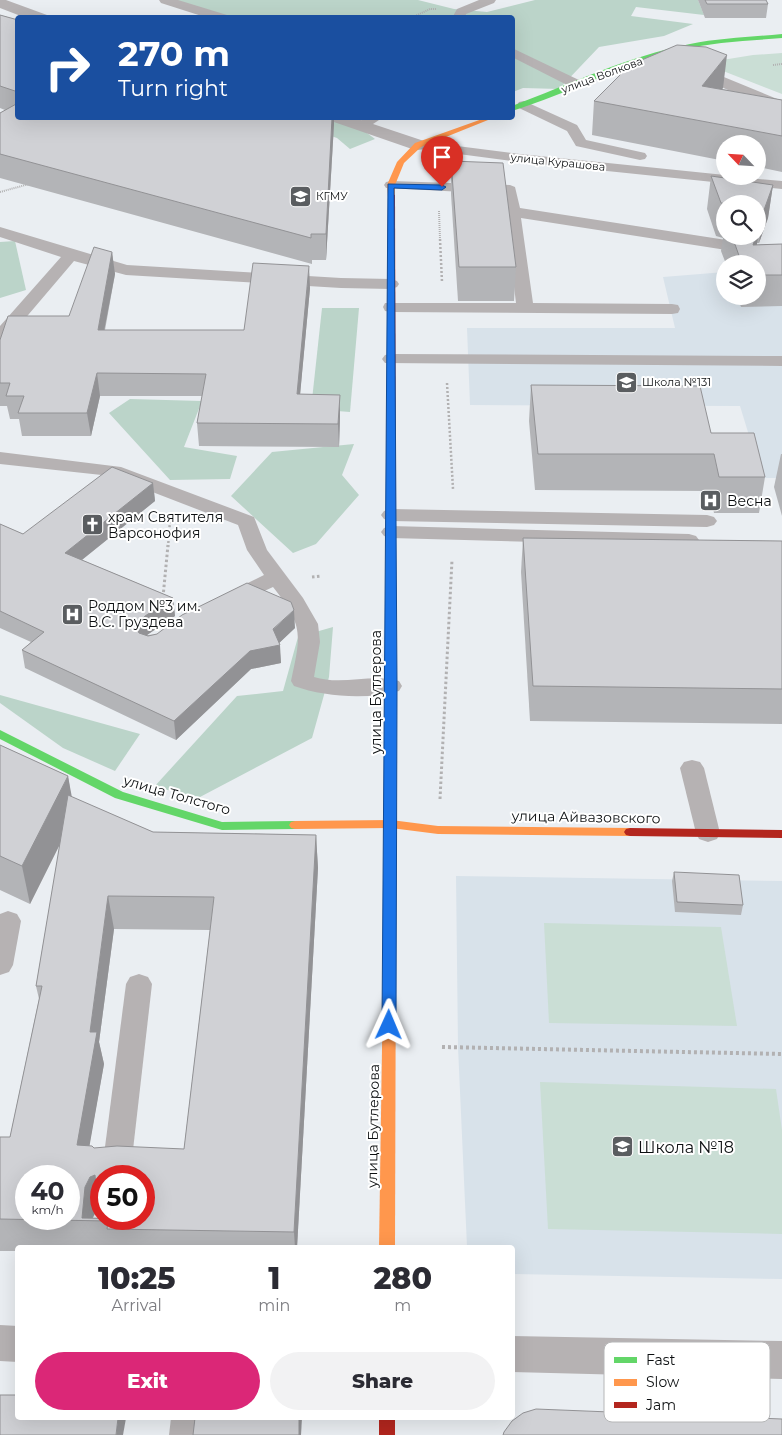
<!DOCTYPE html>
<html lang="en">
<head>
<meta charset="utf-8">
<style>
	:root { --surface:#fff; --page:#f2f2f3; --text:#2b2b33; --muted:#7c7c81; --accent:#db2777 }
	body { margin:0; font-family:Montserrat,sans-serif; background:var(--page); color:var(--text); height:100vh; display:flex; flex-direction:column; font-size:19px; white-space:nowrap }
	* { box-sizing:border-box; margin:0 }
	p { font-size:16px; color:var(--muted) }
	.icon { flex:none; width:28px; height:28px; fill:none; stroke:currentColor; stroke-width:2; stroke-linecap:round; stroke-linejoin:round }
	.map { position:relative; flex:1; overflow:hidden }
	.drawer { position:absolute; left:15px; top:1245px; width:500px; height:175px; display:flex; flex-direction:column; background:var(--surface); border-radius:5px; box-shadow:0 5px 20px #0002 }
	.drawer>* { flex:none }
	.banner { position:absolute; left:15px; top:15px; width:500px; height:105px; border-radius:5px; box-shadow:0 5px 20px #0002; background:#1a4fa0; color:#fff; overflow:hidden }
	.needle { width:32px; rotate:295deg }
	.controls { position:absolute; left:716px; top:135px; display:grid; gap:10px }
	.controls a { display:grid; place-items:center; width:50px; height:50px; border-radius:50%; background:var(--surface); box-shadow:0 5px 20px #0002; font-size:25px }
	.speed { position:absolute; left:15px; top:1165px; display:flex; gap:10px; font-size:25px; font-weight:700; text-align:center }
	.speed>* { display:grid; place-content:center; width:65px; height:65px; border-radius:50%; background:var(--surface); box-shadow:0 5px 20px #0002; line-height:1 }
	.speed small { font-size:12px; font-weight:400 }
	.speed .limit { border:8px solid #d22; background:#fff; color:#111 }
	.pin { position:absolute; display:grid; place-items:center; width:42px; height:42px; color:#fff; margin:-51px -21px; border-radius:50% 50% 50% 0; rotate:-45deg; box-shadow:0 0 5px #0007 }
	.pin .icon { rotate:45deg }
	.me { position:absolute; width:55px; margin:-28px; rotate:1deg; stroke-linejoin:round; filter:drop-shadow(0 0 4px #0008) }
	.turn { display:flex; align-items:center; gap:18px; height:105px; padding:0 20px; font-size:22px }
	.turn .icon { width:65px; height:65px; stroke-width:2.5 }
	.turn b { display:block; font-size:35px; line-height:42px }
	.eta { display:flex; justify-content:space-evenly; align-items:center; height:85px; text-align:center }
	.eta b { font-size:30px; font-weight:800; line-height:35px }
	.action { display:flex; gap:10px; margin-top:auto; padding:10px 20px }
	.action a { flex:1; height:58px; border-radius:30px; background:var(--accent); color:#fff; font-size:20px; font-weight:800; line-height:58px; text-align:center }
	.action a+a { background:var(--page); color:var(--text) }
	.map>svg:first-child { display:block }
	.built { fill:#d8e2ea }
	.green { fill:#caded5 }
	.forest { fill:#bbd4c9 }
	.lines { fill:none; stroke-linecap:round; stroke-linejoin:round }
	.path-far3 { stroke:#b2b1b2; stroke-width:2; stroke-dasharray:1 1; stroke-linecap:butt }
	.path-far2 { stroke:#b2b1b2; stroke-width:2.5; stroke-dasharray:2 2; stroke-linecap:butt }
	.path-far1 { stroke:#b2b1b2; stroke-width:3; stroke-dasharray:2.5 2.5; stroke-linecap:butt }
	.path { stroke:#b2b1b2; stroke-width:4; stroke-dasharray:3 3; stroke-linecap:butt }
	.lane { fill:#b6b2b3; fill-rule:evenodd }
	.street { fill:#b6b2b3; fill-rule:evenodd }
	.fast { fill:#63d668; fill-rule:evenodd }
	.slow { fill:#ff974d; fill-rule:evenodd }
	.jam { fill:#b3261e; fill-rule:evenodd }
	.wall { fill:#b3b4b7; fill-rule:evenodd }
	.shaded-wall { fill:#929295 }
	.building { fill:#d0d1d5; stroke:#929295; fill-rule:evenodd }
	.route { fill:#1a73e8; stroke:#114b97 }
	.labels { text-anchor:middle; stroke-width:4; stroke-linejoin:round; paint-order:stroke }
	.far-street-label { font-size:11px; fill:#0c0f11; stroke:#fff }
	.far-poi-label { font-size:11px; fill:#0c0f11; stroke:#fff; text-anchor:start }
	.poi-label { font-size:14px; fill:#0c0f11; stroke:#fff; text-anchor:start }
	.street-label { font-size:14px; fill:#0c0f11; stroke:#fff }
	.near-poi-label { font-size:16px; fill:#0c0f11; stroke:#fff; text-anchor:start }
	.key { fill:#fff; stroke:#b6b7b8; stroke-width:1 }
	.key-label { font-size:14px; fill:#0c0f11 }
</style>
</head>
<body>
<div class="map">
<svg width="782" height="1435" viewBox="0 0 782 1435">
	<rect width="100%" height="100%" fill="#eaeef2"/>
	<g class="built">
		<path d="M782,271V478H762L740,406L470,405L467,328H675L663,277L725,272V296H758Z"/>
		<path d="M456,876L782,881V1279L513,1274L512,1248L467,1247L458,1047Z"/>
	</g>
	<g class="green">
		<path d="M782,53V94L718,69L716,61L753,55Z"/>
		<path d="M544,923L721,927L737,1026L549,1023Z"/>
		<path d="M540,1082L776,1089L782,1130V1234L548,1229Z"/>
	</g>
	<g class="forest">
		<path d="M173,0H418L454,9L487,12L535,0H698L704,15L636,7L631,16L693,24L664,36L599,47L559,89L523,88L513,92L512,18L231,17Z"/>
		<path d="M285,118H347L375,139L350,149L337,138L287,121Z"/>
		<path d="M15,241L26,290L0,298V242Z"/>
		<path d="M322,308H359L350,412L311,409Z"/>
		<path d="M130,399L202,401L184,447L237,456L230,479L170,480L109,413Z"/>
		<path d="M354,444L342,475L359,495L316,544L293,553L231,496L272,452Z"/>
		<path d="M333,627L329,677L312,738L200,797L154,787L237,696L283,691L298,637Z"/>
		<path d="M0,695L140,734L115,771L63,748L0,703Z"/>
	</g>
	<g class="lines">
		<g class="path-far3">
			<path d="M411,18L430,9H436"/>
			<path d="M773,65L782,64"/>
			<path d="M0,192L29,184"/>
			<path d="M439,211L440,240"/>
		</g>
		<g class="path-far2">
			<path d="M440,239L442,282"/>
			<path d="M447,383L453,489"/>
			<path d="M168,547L170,521"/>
		</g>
		<g class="path-far1">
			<path d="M312,577L321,576"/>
			<path d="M163,597L168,545"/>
			<path d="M440,799L452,560"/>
		</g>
		<path class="path" d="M442,1047L782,1054"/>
		<g class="lane">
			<path d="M159,0H178L227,15L229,18H208L161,3Z"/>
			<path d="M479,0H496L494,3L466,14L465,18H452L457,9Z"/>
			<path d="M512,48L581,81L583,84L581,87H571L512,57Z"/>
			<path d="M697,66L782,101V110L730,91L692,73L690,70Z"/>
			<path d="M524,101L577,125L586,140L645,153L647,156L645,159L640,160L576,146L567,131L519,108L517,105L519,102Z"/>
			<path d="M365,118H382L367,128H357L355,125Z"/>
			<path d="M418,141L520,154L725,175V176L782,181V189L520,162L413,148L411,145L413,142Z"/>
			<path d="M391,181L510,185L515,187L520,208L752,244L758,246L760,249L758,252L752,254L521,218L533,303L672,304L678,305L680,309L678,313L672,314L391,312L385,311L383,307L385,303H516L503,194L386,188L384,185L386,182Z"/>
			<path d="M0,227L127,265L341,278L391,279L397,281L399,284L397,287L391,289L341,288L126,275L74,261L6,341L0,342V326L61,257L0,237Z"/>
			<path d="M391,354L782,356V366L385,363L382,359L385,355Z"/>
			<path d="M0,452L121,467L254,517L267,550L303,598L318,624L320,642L314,677C342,686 372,673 399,681L402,686L399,691C367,700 325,697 294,686L291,681C301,634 304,626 273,587L228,608L221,606L218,601L221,596L264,575L247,550L238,525L111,476L0,464Z"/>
			<path d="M391,509L707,515L714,517L717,521L714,525L707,527L391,521L384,519L381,515L384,511Z"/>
			<path d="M391,526L689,534L696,536L699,540L696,544L689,546L391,538L384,536L381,532L384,528Z"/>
			<path d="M692,760L700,762L704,768L720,833L717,839L708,842L699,839L696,833L680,768L684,762Z"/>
			<path d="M8,911L17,914L21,921L13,965L9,972L0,975V914Z"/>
			<path d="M139,974L148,977L152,984L130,1176L101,1178L126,984L130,977Z"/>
			<path d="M171,1418H203L201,1435H169Z"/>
		</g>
		<g class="street">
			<path d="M0,0H6L47,15L49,18H26L0,8Z"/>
			<path d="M332,118H355L424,141L427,145L424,149L418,150L412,149L334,122Z"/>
			<path d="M0,1325L18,1326V1362L0,1361Z"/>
			<path d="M512,1336L782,1341V1379L512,1372Z"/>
		</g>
		<g class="fast">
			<path d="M782,34V38C748,41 713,42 679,50C621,65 569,93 512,111V106C570,84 629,56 690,44C720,38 751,37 782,34Z"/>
			<path d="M391,529L396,532V916L394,919L390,921L386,919L384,916L386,532Z"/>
			<path d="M0,730L123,792L222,822L295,821L299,822L301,825L299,828L295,829L222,830L115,798L0,739Z"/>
		</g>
		<g class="slow">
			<path d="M485,118H493L421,147L404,163L395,185V195L388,197L387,185L397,162L415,143Z"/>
			<path d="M391,820L438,826L630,828L634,829L636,832L634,835L630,836L438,834L391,828L295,829L291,828L289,825L291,822L295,821Z"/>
			<path d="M390,911L394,913L396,916L395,1248H379L384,916L386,913Z"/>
		</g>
		<g class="jam">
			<path d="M388,193L395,195L396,532L391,535L386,532Z"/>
			<path d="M630,828L782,830V838L630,836L626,835L624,832L626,829Z"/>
			<rect x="379" y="1418" width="16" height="17"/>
		</g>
	</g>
	<g class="wall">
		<path d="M698,0H766L768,4L766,18H705Z"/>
		<path d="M0,15L18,20V118L334,124L326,260H312V264L0,178V113L5,110L0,108Z"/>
		<path d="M723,88L722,89L782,100V172L758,167V144H725V161L592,135L594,101Z"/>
		<path d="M451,161L516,267L514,301H458L451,194Z"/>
		<path d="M711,176L773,185L768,218L759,243H757V245L782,244V306L741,307L737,296H758V264H726L721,251L723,238L716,236L707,209ZM725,204H758V236H725Z"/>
		<path d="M112,252L115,274L105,330H244L310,288L300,394L340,395V417L339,447L199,446L197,423L202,396H100L91,436H22L19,419H10L7,406H0V340L69,316Z"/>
		<path d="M531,385L711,433L765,477L759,513H714L709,491L535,490L529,421Z"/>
		<path d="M781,454H782V516L774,487Z"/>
		<path d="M153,483L155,501L82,560L173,598L175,616L147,635L295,628L279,643L281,663L251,669L176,740L25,668L22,650L31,642L0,628V524L23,534Z"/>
		<path d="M523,538L782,541V724L530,721L521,572Z"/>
		<path d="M0,745L68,776L71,797L153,832L316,835L318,868L297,1248H18V1251H0V1137H10L39,999L36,986L60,844L30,904L0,890ZM114,929L210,930L184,1149L94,1148L89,1146L104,1064L99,1042ZM101,1176H144V1219L93,1218L97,1209L101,1207V1210Z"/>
		<path d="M674,872L743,905L741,915L675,912L672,881Z"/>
	</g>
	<g class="shaded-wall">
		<path d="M727,55L723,88L697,120L702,86Z"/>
		<path d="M332,118H334V124L326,260V234Z"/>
		<path d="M773,185L768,218L759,243L764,210Z"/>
		<path d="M760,225L755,256L753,245L756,236H758V231Z"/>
		<path d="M112,252L115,274L100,352L98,330Z"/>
		<path d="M309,266L310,288L298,417L297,394Z"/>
		<path d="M97,373L100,396L91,436L87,413Z"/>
		<path d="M340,395V417L339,447L338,424Z"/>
		<path d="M153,483L155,501L68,571L65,553Z"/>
		<path d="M173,598L175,616L147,635L138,645L136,627L145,616Z"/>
		<path d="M294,610L295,628L276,646L280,645L281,663L251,669L176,740L174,721Z"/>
		<path d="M68,776L75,814L30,904L22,866Z"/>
		<path d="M316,835L318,868L297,1248H295L294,1232Z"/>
		<path d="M108,896L114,929L99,1042L104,1064L84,1177L77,1145L90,1032Z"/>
		<path d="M95,1175L101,1207L97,1209L92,1219L82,1218L85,1187L90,1177Z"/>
		<path d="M118,1418H126L123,1435H116Z"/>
		<path d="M299,1418H302L301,1435H299Z"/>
	</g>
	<g class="building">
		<path d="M705,0H766L768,4H707Z"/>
		<path d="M0,15L18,20V92L0,86Z"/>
		<path d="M677,45L706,47L727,55L702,86L782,100V136L594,101L624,71L637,62Z"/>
		<path d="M18,103V118H332L326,234H311V238L0,154V113Z"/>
		<path d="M451,161L503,163L516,267H459Z"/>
		<path d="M711,176L773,185L764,210L758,209V204L721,203Z"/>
		<path d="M732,236H756L753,245L782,244V275H758V264H742Z"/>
		<path d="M94,247L112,252L98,330H244L253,263L309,266L297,394L340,395L338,424L197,423L206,374L97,373L87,413H18L24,396H6L10,383H0V340L8,316H69Z"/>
		<path d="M531,385L700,386L711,433H754L765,477H719L714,454H538Z"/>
		<path d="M112,467L153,483L65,553L173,598L145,616L136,627L139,633L148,636L157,634L182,615L247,583L291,602L294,610L273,629L280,645L250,651L174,721L22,650L44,632L0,611V524L23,534Z"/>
		<path d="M523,538L782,541V689L533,686Z"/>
		<path d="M0,745L68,776L22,866L0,856Z"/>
		<path d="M68,795L153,832L316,835L294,1232L107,1229L108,1221L0,1219V1137H10L42,986H36ZM108,896L214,897L184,1149L117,1146L94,1148L92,1146L77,1145L97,1032H90ZM95,1175L96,1186H101V1176H144V1219L82,1218L85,1187L90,1177ZM26,1176H69V1219H26Z"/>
		<path d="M674,872L739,875L743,905L677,902Z"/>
		<path d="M0,1395H18V1418H118L116,1435H0Z"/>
		<path d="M536,1409L782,1419V1435H503L504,1432L512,1421L523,1413Z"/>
		<path d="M195,1418H299V1435H193Z"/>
	</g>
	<path class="route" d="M388,184L442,185L446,187L442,190L394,188L397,686L396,1025L394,1029L389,1031L384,1029L382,1025Z"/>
	<defs>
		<symbol id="university-square" viewBox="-11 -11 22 22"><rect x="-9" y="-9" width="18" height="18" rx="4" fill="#5a5d60" stroke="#fff"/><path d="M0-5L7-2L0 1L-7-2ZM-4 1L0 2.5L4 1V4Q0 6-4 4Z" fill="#fff"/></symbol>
		<symbol id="school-square" viewBox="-11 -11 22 22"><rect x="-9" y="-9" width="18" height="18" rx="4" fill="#5a5d60" stroke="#fff"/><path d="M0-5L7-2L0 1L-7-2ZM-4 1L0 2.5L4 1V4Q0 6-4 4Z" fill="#fff"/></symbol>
		<symbol id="hospital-square" viewBox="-11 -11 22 22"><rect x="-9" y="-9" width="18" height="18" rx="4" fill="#5a5d60" stroke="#fff"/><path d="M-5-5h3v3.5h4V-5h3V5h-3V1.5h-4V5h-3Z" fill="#fff"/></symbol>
		<symbol id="church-square" viewBox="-11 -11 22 22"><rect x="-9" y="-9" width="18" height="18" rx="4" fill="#5a5d60" stroke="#fff"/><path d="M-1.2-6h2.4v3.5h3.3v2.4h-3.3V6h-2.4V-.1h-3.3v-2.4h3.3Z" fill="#fff"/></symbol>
	</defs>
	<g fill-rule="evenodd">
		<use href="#university-square" x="288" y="184" width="25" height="25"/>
		<use href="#school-square" x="614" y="370" width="25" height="25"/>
		<use href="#hospital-square" x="698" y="488" width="25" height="25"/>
		<use href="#church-square" x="80" y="512" width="25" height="25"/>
		<use href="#hospital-square" x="60" y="602" width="25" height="25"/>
		<use href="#school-square" x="610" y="1134" width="25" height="25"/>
	</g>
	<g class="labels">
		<g class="far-street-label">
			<text transform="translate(602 75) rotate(-20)" y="4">улица Волкова</text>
			<text transform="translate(558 162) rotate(6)" y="4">улица Курашова</text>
		</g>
		<g class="far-poi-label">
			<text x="316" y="200">КГМУ</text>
			<text x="642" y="386">Школа №131</text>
		</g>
		<g class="poi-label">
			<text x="727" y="506">Весна</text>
			<text x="108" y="522">храм Святителя<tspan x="108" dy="16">Варсонофия</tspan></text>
			<text x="88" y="611">Роддом №3 им.<tspan x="88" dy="16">В.С. Груздева</tspan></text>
		</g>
		<g class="street-label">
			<text transform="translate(376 692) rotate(-90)" y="5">улица Бутлерова</text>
			<text transform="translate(177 795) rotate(16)" y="5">улица Толстого</text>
			<text transform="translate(586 817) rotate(1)" y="5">улица Айвазовского</text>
			<text transform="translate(373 1126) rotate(-89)" y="5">улица Бутлерова</text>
		</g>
		<g class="near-poi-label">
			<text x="638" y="1153">Школа №18</text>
		</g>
	</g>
	<rect x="604" y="1342" width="166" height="80" rx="8" class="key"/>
	<rect x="614" y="1357" width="23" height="6" fill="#63d668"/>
	<rect x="614" y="1379" width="23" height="7" fill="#ff974d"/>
	<rect x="614" y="1402" width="23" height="6" fill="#b3261e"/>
	<g class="key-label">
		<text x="646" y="1365">Fast</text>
		<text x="646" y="1387">Slow</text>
		<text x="646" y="1410">Jam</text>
	</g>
</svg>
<div class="controls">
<a><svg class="needle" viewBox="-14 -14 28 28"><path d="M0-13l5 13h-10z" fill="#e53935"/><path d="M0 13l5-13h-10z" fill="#7c7c81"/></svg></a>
<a><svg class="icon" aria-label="search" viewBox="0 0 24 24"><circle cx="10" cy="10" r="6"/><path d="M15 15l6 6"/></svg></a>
<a><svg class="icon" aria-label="layers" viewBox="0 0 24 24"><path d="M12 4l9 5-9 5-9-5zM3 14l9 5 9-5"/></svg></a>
</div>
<div class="speed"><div>40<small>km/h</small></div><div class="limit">50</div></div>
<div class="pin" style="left:442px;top:187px;background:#d93025"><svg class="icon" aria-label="arrive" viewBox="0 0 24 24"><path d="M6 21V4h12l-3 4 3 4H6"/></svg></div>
<svg class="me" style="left:389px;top:1025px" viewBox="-20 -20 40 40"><path d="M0-17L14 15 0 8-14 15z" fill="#1a73e8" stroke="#fff" stroke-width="4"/></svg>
<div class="banner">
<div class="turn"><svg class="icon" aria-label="right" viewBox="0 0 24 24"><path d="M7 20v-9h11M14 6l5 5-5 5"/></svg><div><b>270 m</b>Turn right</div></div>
</div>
<section class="drawer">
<div class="eta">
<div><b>10:25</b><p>Arrival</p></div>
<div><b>1</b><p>min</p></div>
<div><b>280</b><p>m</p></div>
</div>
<div class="action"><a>Exit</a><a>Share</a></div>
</section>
</div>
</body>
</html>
